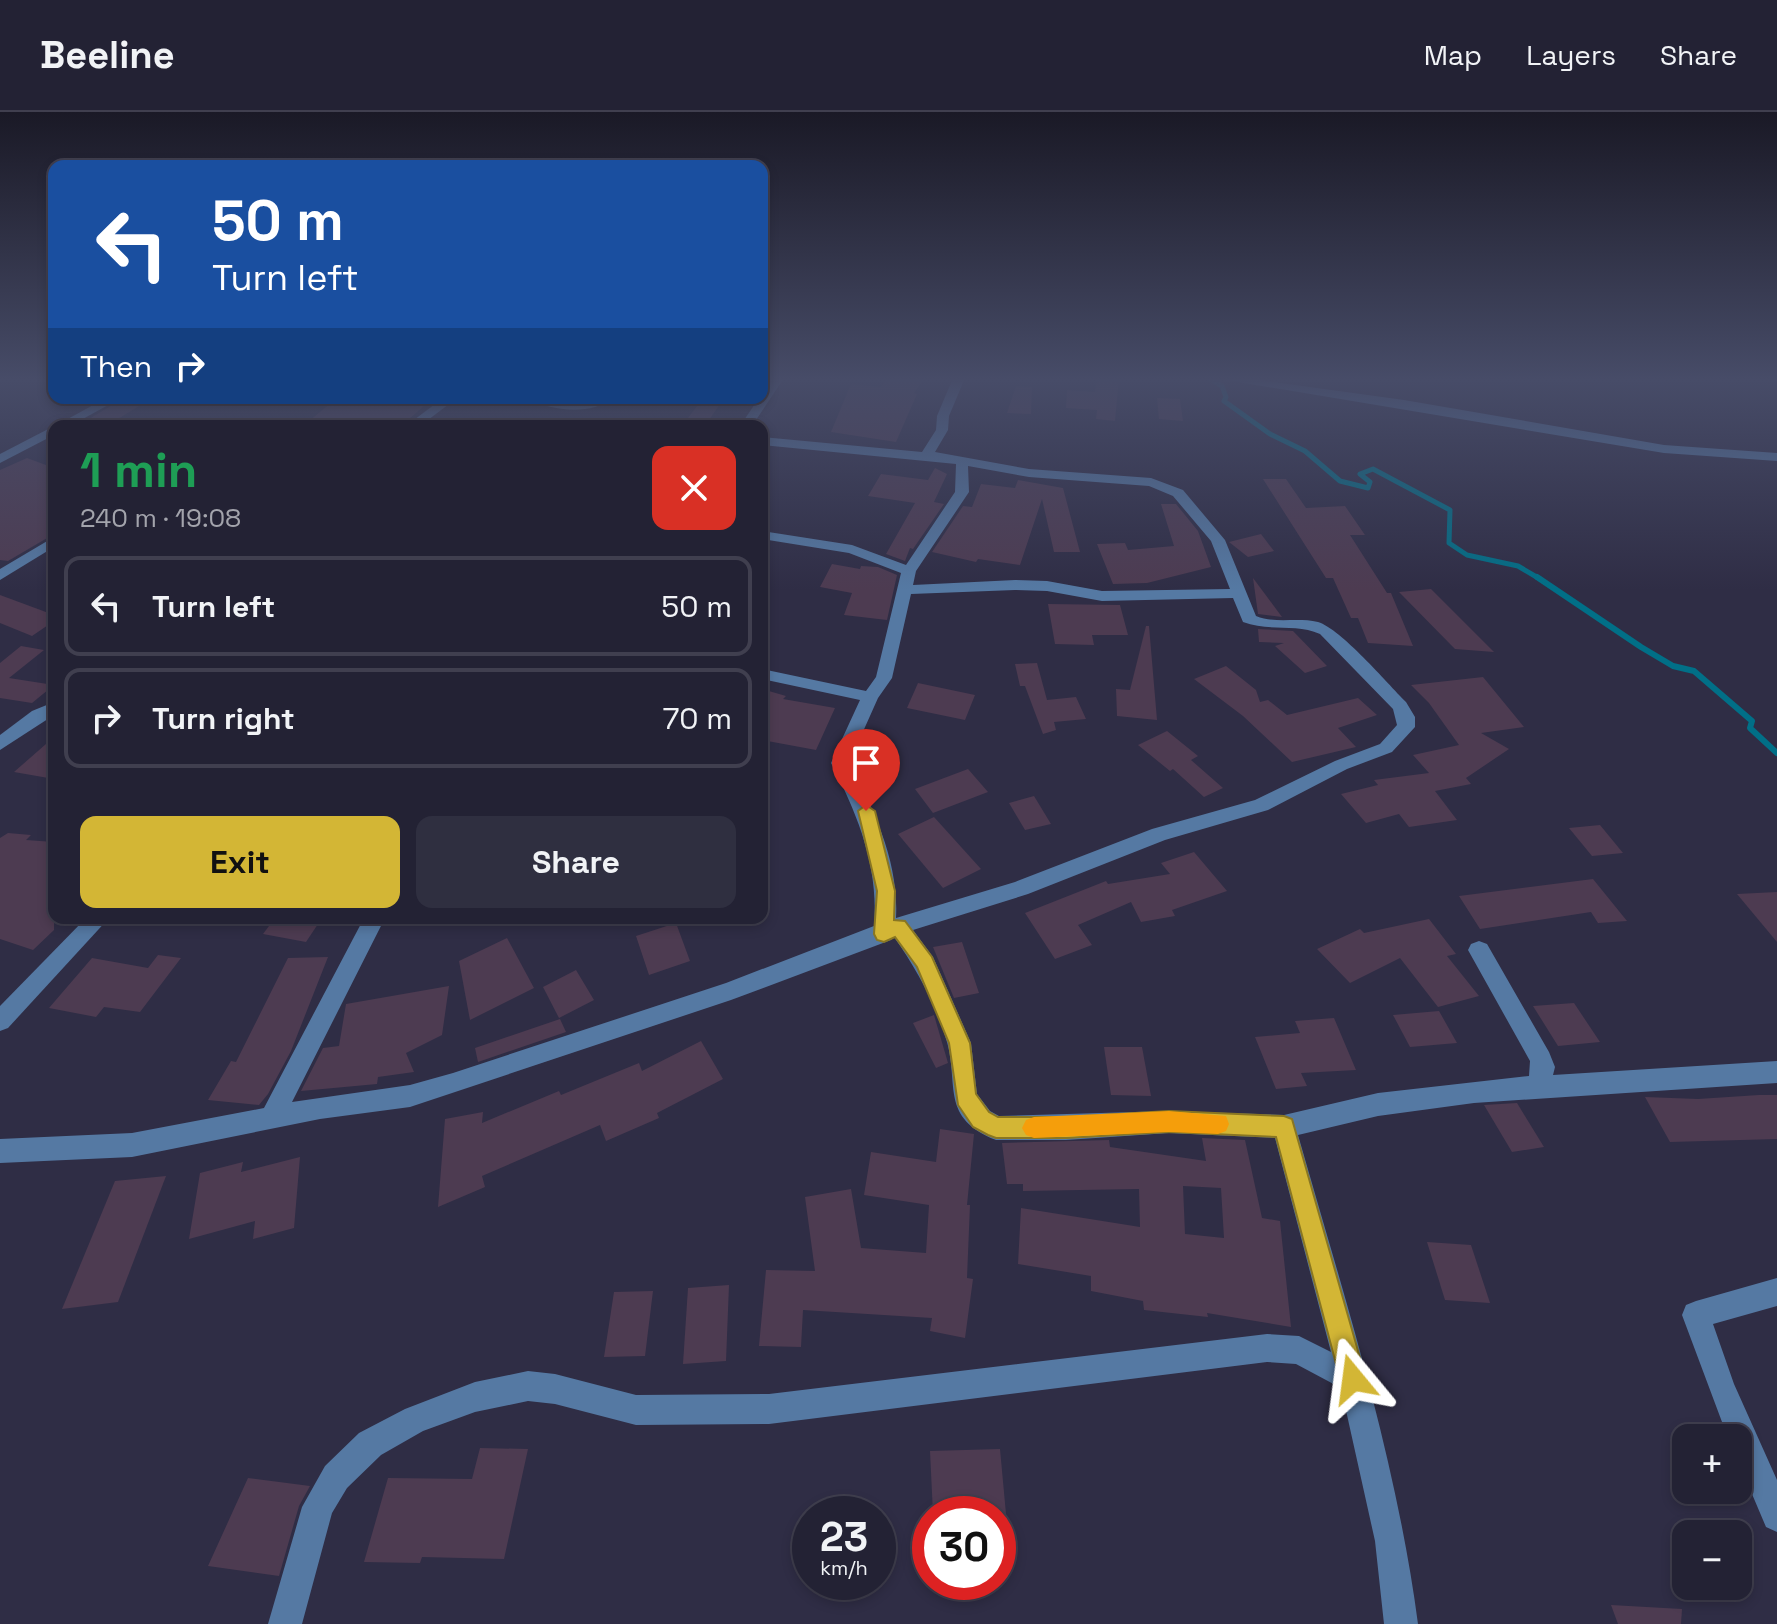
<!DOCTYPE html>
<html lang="en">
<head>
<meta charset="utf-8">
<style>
	:root { --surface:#232234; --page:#2f2f40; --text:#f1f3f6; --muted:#a3a4ac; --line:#403f4f; --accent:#d3b635 }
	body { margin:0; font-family:"Space Grotesk",sans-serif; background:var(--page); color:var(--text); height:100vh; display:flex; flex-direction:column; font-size:30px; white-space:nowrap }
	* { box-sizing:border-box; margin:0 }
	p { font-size:26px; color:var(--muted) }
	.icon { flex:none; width:44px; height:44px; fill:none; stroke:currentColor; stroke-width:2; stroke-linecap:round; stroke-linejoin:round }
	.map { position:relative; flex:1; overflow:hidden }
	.drawer { position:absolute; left:48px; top:308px; width:720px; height:504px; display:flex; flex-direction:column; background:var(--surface); border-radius:16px; box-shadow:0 4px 12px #0003,0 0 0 2px var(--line) }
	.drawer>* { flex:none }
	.hud { position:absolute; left:48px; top:48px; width:720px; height:244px; border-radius:16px; box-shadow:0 4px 12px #0003,0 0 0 2px var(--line); background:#1a4fa0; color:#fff; overflow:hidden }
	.buttons { position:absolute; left:1672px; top:1312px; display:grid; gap:16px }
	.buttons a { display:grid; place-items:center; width:80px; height:80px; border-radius:16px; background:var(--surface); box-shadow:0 4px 12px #0003,0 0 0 2px var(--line); font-size:40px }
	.speed { position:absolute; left:792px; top:1384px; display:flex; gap:16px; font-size:40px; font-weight:700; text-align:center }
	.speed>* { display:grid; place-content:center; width:104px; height:104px; border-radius:50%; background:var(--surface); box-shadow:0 4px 12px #0003,0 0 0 2px var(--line); line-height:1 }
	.speed small { font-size:20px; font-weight:400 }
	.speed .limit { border:12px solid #d22; background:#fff; color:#111 }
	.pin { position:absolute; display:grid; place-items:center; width:68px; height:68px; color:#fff; margin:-82px -34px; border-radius:50% 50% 50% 0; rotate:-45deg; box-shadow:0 0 8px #0007 }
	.pin .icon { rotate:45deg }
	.me { position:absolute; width:88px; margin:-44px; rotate:344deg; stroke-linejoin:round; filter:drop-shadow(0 0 6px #0008) }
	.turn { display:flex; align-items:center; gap:28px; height:168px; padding:0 32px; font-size:36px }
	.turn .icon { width:104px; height:104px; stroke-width:2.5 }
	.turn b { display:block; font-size:56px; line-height:68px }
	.then { display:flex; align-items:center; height:76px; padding:0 32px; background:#0003; gap:16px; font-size:30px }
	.round { display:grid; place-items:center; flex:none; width:84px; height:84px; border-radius:16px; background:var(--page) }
	.headline { display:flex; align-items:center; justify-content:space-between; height:136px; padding:0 32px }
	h1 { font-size:48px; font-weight:600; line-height:60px; color:#1e9e55 }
	.cta { display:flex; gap:16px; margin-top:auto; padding:16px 32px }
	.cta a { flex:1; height:92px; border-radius:16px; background:var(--accent); color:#111; font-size:32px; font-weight:600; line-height:92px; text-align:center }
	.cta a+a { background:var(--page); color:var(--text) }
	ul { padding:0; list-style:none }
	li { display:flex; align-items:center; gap:24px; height:100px; margin:0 16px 12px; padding:0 16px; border:4px solid var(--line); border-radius:16px }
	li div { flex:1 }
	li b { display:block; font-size:30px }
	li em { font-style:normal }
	header { display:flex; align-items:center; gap:48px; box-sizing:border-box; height:112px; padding:0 40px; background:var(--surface); border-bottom:2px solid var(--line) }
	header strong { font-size:38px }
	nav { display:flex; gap:44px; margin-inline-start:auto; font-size:28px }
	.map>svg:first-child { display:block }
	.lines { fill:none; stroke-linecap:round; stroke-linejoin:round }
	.stream-far1 { stroke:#016f87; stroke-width:5 }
	.stream { stroke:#016f87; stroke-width:6 }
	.building { fill:#4d3b51; fill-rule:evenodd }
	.minor { fill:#5579a3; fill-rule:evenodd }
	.route { fill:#d3b635; stroke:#897622; stroke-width:2 }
	.slow { fill:#f59e0b }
</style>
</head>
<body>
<header>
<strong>Beeline</strong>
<nav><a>Map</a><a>Layers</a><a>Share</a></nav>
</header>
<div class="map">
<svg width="1777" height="1512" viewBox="0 0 1777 1512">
	<rect width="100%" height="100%" fill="#2f2d45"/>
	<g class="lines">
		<path class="stream-far1" d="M1209,266L1222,274L1226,285L1224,289L1270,322L1305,339L1340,369L1368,376L1370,370L1360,362L1373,357L1450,398L1449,431L1467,443L1518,454L1540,467"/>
		<path class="stream" d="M1537,465L1641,535L1673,554L1694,559L1752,609L1750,616L1777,641"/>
	</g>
	<g class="building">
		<path d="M887,266H924L914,281L917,282L896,330L831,320L851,272L881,275Z"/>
		<path d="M1097,266H1119L1115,309L1096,307L1097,298L1066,296L1067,278L1095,280Z"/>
		<path d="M1016,274L1032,275L1031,302L1007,301Z"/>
		<path d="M124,286H152L108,313L84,310Z"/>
		<path d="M337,286H361L425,293L401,314H303Z"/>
		<path d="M703,286H724L709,308L688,306Z"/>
		<path d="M1157,286L1180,287L1183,309L1159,307Z"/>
		<path d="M27,346L54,356V422L8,449L0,448V358Z"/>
		<path d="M935,356L947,362L934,390L944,392L913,437L910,436L905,449L886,442L915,391L868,384L881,362L928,368Z"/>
		<path d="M1263,367H1286L1306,396L1345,394L1365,423H1350L1387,481H1391L1413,534L1368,531L1358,506H1351L1333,466H1326Z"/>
		<path d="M1018,368L1063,376L1080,440H1054L1042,387L1020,453L978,447L976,450L932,440L963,394L972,395L981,372L1015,376Z"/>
		<path d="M1161,392H1176L1198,419L1211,455L1147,471L1113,472L1097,432L1125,431L1128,438L1174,434Z"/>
		<path d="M1261,422L1274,439L1248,445L1229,430Z"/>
		<path d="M832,452L860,457L861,454L878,455L897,463L887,508L844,503L852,481L820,475Z"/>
		<path d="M1253,466L1282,505L1258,502Z"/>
		<path d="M1431,477L1494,540L1455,537L1399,480Z"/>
		<path d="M0,483L54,503V509L32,524L0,511Z"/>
		<path d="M1048,492L1120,493L1128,523H1092L1094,533L1055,532Z"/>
		<path d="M1146,514H1149L1157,608L1117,604L1116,577L1130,578Z"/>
		<path d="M1258,517L1293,519L1327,554L1305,561L1275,534L1284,531L1259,530Z"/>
		<path d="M21,534L44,538L9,566L54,573L32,591L0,586V551Z"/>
		<path d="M1037,551L1047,588L1076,585L1086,607L1054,610L1056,618L1043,622L1025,574H1020L1015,552Z"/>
		<path d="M1226,554L1256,578L1260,590L1268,588L1287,603L1358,586L1377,603L1338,616L1356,635L1292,650L1243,604L1194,567Z"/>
		<path d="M1483,565L1524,615L1481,621L1509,637L1466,666L1471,672L1435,679L1457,708L1409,715L1399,702L1366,711L1341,682L1378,673L1374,668L1429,661L1413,643L1459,633L1429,591L1411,573Z"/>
		<path d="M918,571L975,583L965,608L907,596Z"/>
		<path d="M762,577L786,584L783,587L835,596L816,638L762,628Z"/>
		<path d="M1167,619L1198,644L1191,648L1223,676L1204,685L1173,657L1170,659L1138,633Z"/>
		<path d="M54,625V667L14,660Z"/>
		<path d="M968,657L988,680L933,701L915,677Z"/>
		<path d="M1034,684L1051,712L1025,718L1009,691Z"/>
		<path d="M934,705L981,757L943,776L898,722Z"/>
		<path d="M1600,713L1623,741L1592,744L1569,716Z"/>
		<path d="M8,721L31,723L26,728L54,730V818L33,838L0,827V726Z"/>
		<path d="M1194,740L1227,779L1172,798L1175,804L1141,810L1131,790L1078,813L1092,833L1055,847L1025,801L1106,769L1108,772L1170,762L1161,751Z"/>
		<path d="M1593,767L1627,809L1598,811L1591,800L1480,817L1459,784Z"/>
		<path d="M1777,780V830L1737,782Z"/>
		<path d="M275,806H322L306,830L263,822Z"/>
		<path d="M1429,807L1456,842L1447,844L1479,884L1438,895L1400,846L1350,871L1317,837L1360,817L1364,821Z"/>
		<path d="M676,811L690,849L649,863L636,824Z"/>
		<path d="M507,826L534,876L470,908L459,849Z"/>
		<path d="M962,830L979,881L954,886L933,835Z"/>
		<path d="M158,843L181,846L140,900L104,895L96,905L49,896L92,846L148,856Z"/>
		<path d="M328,845L291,939L268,982L259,993L208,988L231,949L236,950L288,846Z"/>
		<path d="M576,858L594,888L559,906L543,875Z"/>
		<path d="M449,874L442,923L406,941L414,960L378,965L377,972L301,979L323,936L339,934L346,892Z"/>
		<path d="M1574,891L1600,930L1558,934L1533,894Z"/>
		<path d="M1439,899L1457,931L1410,935L1393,903Z"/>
		<path d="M934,903L948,951L936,956L913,911Z"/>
		<path d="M1334,906L1356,958L1301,961L1307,974L1276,977L1255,925L1300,921L1295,909Z"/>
		<path d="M560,907L566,920L478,950L475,936Z"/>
		<path d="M701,929L723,967L657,1001L659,1006L606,1029L600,1013L482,1064L485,1075L438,1095L445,1007L483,1000L482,1011L559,979L561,983L639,951L642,959Z"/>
		<path d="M1104,935H1142L1151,984L1111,983Z"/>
		<path d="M1759,983H1777V1027L1670,1030L1645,985L1698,987Z"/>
		<path d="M1517,991L1544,1035L1512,1040L1484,993Z"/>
		<path d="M940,1017L974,1022L967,1093H970L967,1166L973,1167L965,1226L930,1219L932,1206L803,1198L801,1235L759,1234L766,1158L815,1159L805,1085L851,1077L861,1136L926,1141L929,1093L864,1083L871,1040L936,1050Z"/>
		<path d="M1202,1026L1245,1028L1262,1106L1280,1109L1291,1215L1207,1201L1208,1205L1144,1198L1143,1189L1091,1179V1164L1018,1152L1021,1096L1140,1115L1139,1077L1023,1079V1072H1007L1002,1031L1109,1028L1110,1035L1206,1049ZM1183,1074L1221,1076L1224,1126L1185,1122Z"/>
		<path d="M300,1045L294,1116L253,1127L255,1109L189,1127L200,1061L243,1050L241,1060Z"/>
		<path d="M166,1064L118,1190L62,1197L115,1069Z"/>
		<path d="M1427,1130L1471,1133L1490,1191L1445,1188Z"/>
		<path d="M729,1173L726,1249L683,1252L688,1176Z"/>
		<path d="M653,1179L645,1244L604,1245L614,1180Z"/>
		<path d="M480,1336L528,1337L504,1447L422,1445L420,1451L364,1450L388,1366L472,1367Z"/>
		<path d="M1000,1337L1006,1402H933L930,1339Z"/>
		<path d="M248,1366L310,1374L299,1394L279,1464L208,1454Z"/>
		<path d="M1611,1493L1682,1497L1681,1512H1618Z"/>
	</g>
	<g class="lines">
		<g class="minor">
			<path d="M772,266H784L752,314H740L759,286H762Z"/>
			<path d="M953,266H965L949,304L948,318L935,340L1029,357L1151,366L1183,378L1225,428L1256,504C1276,512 1297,505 1318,510C1341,517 1387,571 1406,590L1415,605V615L1392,640L1347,657L1268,698L1165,728L1028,782L913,818L933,845L971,931L977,982L990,999L999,1004L1169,999L1284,1003L1378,981L1529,964L1530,949L1468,838L1471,832L1479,829L1487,832L1549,940L1555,955L1553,963L1777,949V971L1474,991L1378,1004L1298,1023C1344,1184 1396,1345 1418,1512H1384L1375,1429L1341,1276L1296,1252L1267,1250L769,1312L636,1313L555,1292L528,1289L475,1300L423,1319L381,1343L347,1376L332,1401L302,1512H268L302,1395L325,1354L359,1321L405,1297L475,1270L528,1259L555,1262L636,1283L769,1282L1267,1222L1299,1224L1331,1240L1275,1026L1169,1021L1066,1028H996C940,1006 959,973 947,930C936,892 916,856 894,825L891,828L731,888L410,995L320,1007L132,1045L0,1051V1027L132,1021L264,996L364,806H385L292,990L410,973L453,961L726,871L874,814C879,755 858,703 831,651L860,588L762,567V557L866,579L876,565L901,461L849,441L762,427V419L852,433L906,453L955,380L956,352L762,333V325L922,340L936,318L937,304ZM968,354L1029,365L1149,374L1173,384L1211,429L1230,477L1102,479L1047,469L1015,468L913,473L916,459L969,380ZM1015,478L1047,479L1102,489L1233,486L1243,510C1269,520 1296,511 1320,522L1393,597L1397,613L1380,632L1335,649L1255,688L1152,717L1015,770L896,806C899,751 875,699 849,651L878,586L892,566L911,482Z"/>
			<path d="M1214,266H1245L1404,288L1664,333L1777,341V349L1664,341Z"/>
			<path d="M1770,266H1777V270Z"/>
			<path d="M106,286H121L70,314H55Z"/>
			<path d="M443,286H457L420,314H406Z"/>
			<path d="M528,286L581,291L612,286C592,304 549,299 528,286Z"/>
			<path d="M54,314V323L0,351V342Z"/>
			<path d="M54,425V435L0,468V457Z"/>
			<path d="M54,590V603L0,638V623L32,599Z"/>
			<path d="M86,806H109L8,916L0,919V894Z"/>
			<path d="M1777,1166V1194L1713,1212L1734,1272L1777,1368V1420L1766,1415L1738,1349V1326H1728L1682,1203L1686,1193L1696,1189Z"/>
		</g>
	</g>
	<linearGradient id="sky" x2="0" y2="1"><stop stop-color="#1a1926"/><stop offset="0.56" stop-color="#474c68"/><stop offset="1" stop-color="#474c68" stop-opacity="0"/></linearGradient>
	<rect width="1777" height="478" fill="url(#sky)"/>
	<path class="route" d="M866,693L875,699L895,779L894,808L905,809L932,845L970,931L976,982L989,1000L998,1005H1066L1169,999L1284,1004L1292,1007L1366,1267L1362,1276L1353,1280L1343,1276L1340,1267L1276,1025L1169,1020L1066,1026H996L988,1023L973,1015L958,993L949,931L917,855L895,825L884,830L877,828L874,822L877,779L858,699Z"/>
	<path class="slow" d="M1169,999L1226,1004L1229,1012L1226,1019L1218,1022L1169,1020L1034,1026L1026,1023L1022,1016L1026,1008L1034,1005Z"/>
</svg>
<div class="buttons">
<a>+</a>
<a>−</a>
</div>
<div class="speed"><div>23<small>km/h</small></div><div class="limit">30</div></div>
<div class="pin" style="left:866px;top:699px;background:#d93025"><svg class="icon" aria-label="arrive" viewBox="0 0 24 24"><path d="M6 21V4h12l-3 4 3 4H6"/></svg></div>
<svg class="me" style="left:1353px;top:1267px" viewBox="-20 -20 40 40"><path d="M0-17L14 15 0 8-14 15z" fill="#d3b635" stroke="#fff" stroke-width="4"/></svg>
<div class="hud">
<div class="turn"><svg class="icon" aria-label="left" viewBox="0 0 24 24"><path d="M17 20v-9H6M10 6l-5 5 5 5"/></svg><div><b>50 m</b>Turn left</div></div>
<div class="then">Then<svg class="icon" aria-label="right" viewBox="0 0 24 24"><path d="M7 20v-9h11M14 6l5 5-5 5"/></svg></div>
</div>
<section class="drawer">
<div class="headline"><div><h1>1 min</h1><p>240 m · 19:08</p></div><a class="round" style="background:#d93025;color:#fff"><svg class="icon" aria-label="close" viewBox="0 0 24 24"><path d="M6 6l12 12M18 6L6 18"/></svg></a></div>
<ul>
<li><svg class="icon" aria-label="left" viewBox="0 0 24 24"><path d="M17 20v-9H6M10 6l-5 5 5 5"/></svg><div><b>Turn left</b></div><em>50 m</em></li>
<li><svg class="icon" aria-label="right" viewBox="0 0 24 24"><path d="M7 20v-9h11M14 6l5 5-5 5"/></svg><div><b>Turn right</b></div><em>70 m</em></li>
</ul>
<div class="cta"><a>Exit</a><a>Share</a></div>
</section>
</div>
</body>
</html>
